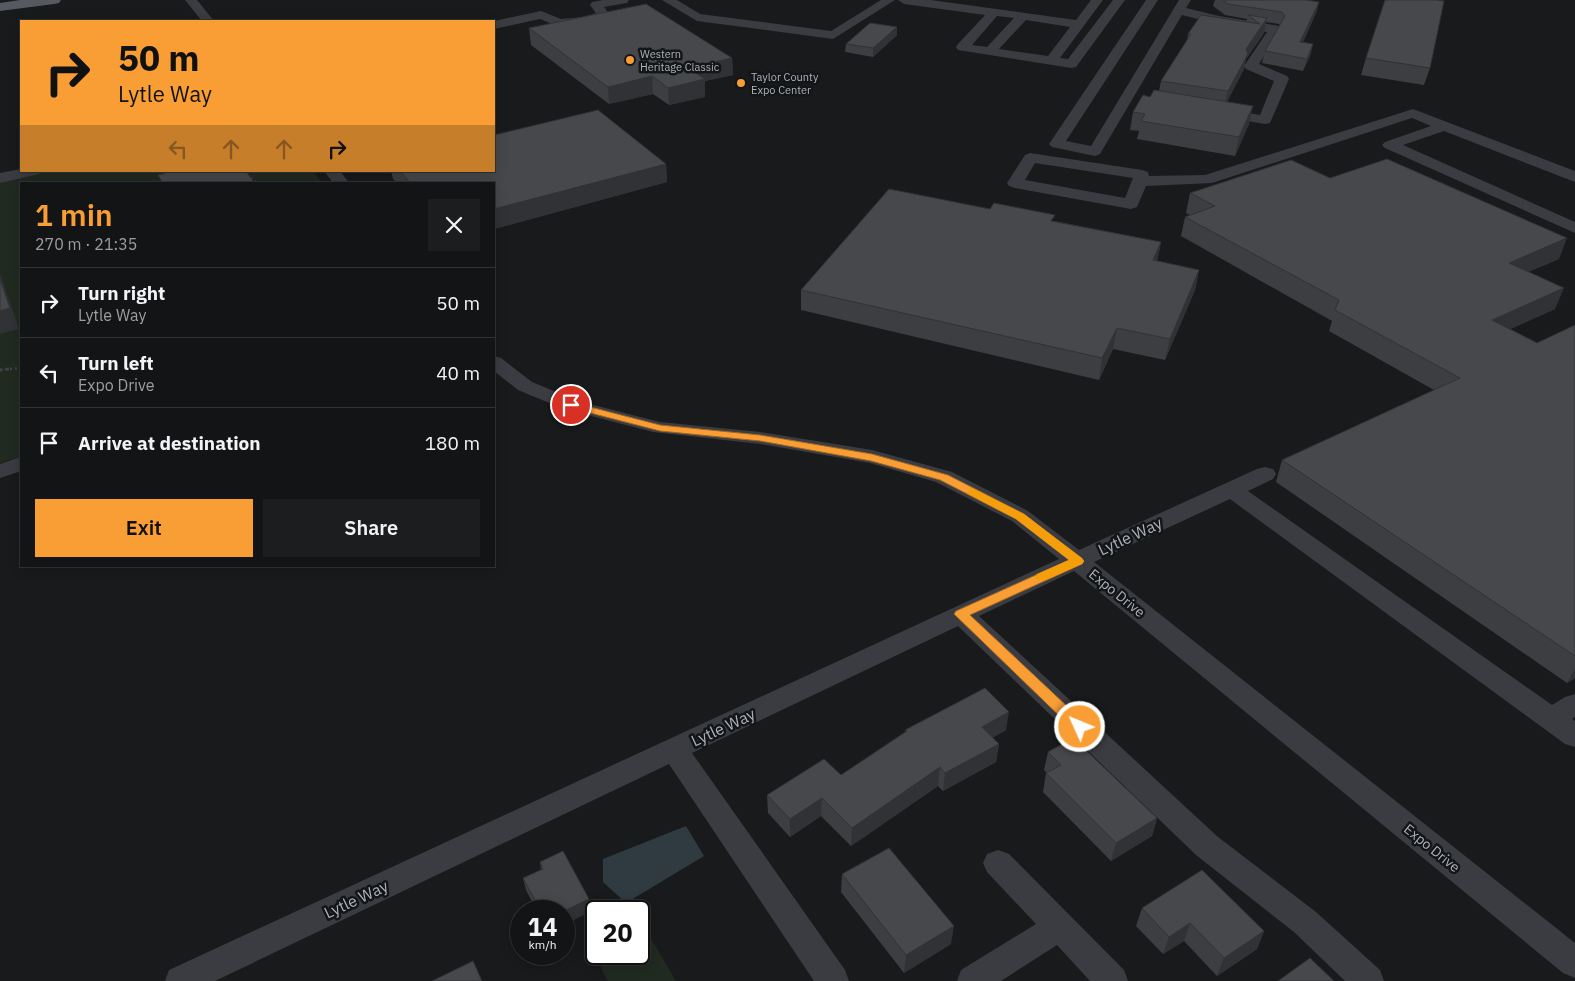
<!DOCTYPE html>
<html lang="en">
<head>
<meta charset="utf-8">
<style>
	:root { --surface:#131415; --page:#1c1d1e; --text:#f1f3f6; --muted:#9d9ea0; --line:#323334; --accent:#f89e35 }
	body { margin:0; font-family:"IBM Plex Sans",sans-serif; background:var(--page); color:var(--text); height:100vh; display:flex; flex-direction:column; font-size:19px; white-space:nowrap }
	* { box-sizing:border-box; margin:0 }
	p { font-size:16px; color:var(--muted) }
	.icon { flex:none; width:28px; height:28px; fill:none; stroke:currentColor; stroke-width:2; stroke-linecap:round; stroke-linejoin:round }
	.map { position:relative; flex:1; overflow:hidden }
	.panel { position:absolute; left:20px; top:182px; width:475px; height:385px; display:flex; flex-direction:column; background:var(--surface); border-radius:0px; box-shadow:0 2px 12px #0003,0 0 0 1px var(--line) }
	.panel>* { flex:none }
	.guide { position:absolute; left:20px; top:20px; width:475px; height:152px; border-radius:0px; box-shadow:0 2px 12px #0003,0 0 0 1px var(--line); background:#f89e35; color:#111; overflow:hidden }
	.speed { position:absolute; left:510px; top:900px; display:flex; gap:10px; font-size:25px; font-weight:700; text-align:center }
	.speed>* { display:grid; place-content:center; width:65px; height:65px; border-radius:50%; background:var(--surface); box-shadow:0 2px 12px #0003,0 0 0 1px var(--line); line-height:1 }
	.speed small { font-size:12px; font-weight:400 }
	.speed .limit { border:2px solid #111; border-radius:8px; background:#fff; color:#111 }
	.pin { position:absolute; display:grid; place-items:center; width:42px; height:42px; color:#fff; margin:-21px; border:2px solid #fff; border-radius:50%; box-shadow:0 1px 5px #0007 }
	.me { position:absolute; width:55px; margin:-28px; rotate:314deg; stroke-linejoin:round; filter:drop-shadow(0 0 4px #0008) }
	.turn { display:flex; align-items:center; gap:18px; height:105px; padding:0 15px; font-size:22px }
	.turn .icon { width:65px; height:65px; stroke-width:2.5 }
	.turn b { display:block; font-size:35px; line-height:42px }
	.lanes { display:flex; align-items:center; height:48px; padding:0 15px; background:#0003; justify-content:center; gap:25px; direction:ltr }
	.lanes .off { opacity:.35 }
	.round { display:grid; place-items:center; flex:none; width:52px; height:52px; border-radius:0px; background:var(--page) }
	.headline { display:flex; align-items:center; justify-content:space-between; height:85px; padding:0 15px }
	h1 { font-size:30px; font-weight:600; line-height:38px; color:var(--accent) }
	.primary-button { display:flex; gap:10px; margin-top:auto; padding:10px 15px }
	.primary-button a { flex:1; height:58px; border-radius:0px; background:var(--accent); color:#111; font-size:20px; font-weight:600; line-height:58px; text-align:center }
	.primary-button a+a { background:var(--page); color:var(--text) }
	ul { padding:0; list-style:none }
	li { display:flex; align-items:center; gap:15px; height:70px; padding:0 15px; border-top:1px solid var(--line) }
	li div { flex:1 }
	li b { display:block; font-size:19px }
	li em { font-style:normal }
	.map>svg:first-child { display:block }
	.green { fill:#212a21 }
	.water { fill:#2f3b41 }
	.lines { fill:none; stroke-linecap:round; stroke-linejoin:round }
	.path-far1 { stroke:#404448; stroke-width:2.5; stroke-dasharray:2 3; stroke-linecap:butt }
	.path { stroke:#404448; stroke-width:3; stroke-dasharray:2.5 4; stroke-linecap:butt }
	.minor { fill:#3a3c41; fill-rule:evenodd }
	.major { fill:#565a60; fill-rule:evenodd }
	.wall { fill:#3c3e41 }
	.shaded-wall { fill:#313235 }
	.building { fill:#46484c; stroke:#313235 }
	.route { fill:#f89e35; stroke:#a16722 }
	.slow { fill:#f59e0b }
	.poi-dot { fill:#f89e35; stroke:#141517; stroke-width:2 }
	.labels { text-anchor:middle; stroke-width:5; stroke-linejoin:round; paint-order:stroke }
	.far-poi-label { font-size:11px; fill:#acb3bc; stroke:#141517; text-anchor:start }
	.street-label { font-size:14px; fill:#acb3bc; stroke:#141517 }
	.near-street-label { font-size:16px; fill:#acb3bc; stroke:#141517 }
</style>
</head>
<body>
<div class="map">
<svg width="1575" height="981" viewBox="0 0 1575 981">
	<rect width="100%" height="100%" fill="#191a1c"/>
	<g class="green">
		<path d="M46,171H313L323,184H21V457L0,463V181Z"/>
		<path d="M650,937L676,981H608L599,964L619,954H639V943Z"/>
	</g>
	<path class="water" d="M686,826L704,856L626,903L603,882V859Z"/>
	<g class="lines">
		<g class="path-far1">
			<path d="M247,175L258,184"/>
			<path d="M0,370L21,368"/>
		</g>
		<path class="path" d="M0,370L9,369"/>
		<g class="minor">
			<path d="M185,0H197L214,21H202Z"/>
			<path d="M603,0H629L627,3L604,7L610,15L608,18L584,25L560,27L540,19L494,29V21L541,11L561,19L583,17L596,13L590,5L592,2Z"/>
			<path d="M662,0H677L700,14L831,31L881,0H895L833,39L697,21Z"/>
			<path d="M898,0H931L1076,20L1091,0H1103L1060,58L1068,59L1113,0H1125L1076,67L1071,68L958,50L956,47L958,44L985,15L904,4ZM997,16L1014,18L987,47L972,45ZM1026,20L1070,27L1048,56L999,49Z"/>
			<path d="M1146,0H1158L1066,141L1091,146L1179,0H1191L1186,8L1219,16L1279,26L1281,29L1259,64L1287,76L1289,79L1270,123L1265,124L1219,116L1214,115L1212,112L1214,109L1219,108L1260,115L1274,81L1246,69L1244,66L1267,32L1219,24L1182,15L1100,154L1095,156L1052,147L1049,144Z"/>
			<path d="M1413,109L1575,171V182L1444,131L1403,145L1575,222V233L1385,148L1382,145L1385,142L1431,126L1412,118L1212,183L1146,186L1137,207L1131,209L1015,188L1009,186L1007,183L1025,155L1030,153L1142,170L1148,172L1149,176L1205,175ZM1035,163L1133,178L1125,198L1025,180Z"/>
			<path d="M21,169V171H41L39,174L0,183V173Z"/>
			<path d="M324,171H340L350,184H334Z"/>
			<path d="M494,356L501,358L532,382L578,401L660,422L760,432L872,450L952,472L1028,511L1079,550L1257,469L1265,467L1273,469L1276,474L1273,479L1248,491L1552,705L1565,697L1575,694V717L1572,719L1575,721V747L1565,744L1230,499L1094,562L1575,943V978L1563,973L1074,571L979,616L1218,837L1316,912L1380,970L1384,981H1345L1294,932L1196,855L958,626L692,753L845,970L849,981H814L669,764L215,981H165L169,970L1059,559L1012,521L936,482L870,463L760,444L653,432L564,409L518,390L494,371Z"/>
			<path d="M21,457V471L0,478V464Z"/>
			<path d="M998,850L1009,854L1124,970L1128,981H1090L1057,945L1001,981H957L961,970L1036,924L987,872L983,863L987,854Z"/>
		</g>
		<path class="major" d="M20,0H61L59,3L54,4L0,11V3Z"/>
	</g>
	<g class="wall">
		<path d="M1215,0H1306L1319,2L1316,13L1303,42L1313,44L1310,56L1303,71L1262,63L1265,51L1280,25L1279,24L1266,22L1264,33L1246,59L1244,69L1227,102L1249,124L1235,156L1137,139L1139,131L1130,130L1133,112L1150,97L1159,91L1161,81L1187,40L1188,34L1246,22L1247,19L1225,15L1213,6Z"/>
		<path d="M529,28L732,58L733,75L705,81V97L669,105L653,94L609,104L531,45Z"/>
		<path d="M897,35L873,57L845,52L846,44Z"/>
		<path d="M1366,58L1430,68L1424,85L1361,75Z"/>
		<path d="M666,164L667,182L494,229V184H398L393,179L391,171H494Z"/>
		<path d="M1330,178L1559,259L1528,272L1555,309L1510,329L1537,343L1575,325V678L1567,683L1276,482L1282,460L1434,390L1329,331L1332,321L1181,236L1185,217L1190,215L1186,213L1190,193Z"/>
		<path d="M1054,221L1161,242L1157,261L1199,270L1195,290L1165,360L1113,349L1099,380L801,310V290Z"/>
		<path d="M905,730H1006L992,738L999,744L996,762L943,791L938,786L851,846L821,816L790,837L768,813L767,795L841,775L905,732Z"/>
		<path d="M1048,752L1157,818L1152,836L1111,861L1043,792L1046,773H1047L1044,770Z"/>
		<path d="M540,862L591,911L564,925V911H537L526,890L523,878L541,870Z"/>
		<path d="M842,874L951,944L904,973L841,892Z"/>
		<path d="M1142,908L1264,931L1257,949L1217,976L1184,941L1163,954L1136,926Z"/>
	</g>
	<g class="shaded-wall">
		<path d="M1319,2L1316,13L1297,54L1300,42Z"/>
		<path d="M1267,18L1264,33L1246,59L1244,69L1224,107L1228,91L1246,49Z"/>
		<path d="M897,27V35L873,57V48Z"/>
		<path d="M1313,44L1310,56L1303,71L1307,59Z"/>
		<path d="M732,58L733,75L705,81V97L669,105L668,88L688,68Z"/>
		<path d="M652,76L653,94L609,104L608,87Z"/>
		<path d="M1253,106L1249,124L1235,156L1239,137Z"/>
		<path d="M666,164L667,182L494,229V209Z"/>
		<path d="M1567,238L1559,259L1501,283L1509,263Z"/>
		<path d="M1161,242L1157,262L1153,260Z"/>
		<path d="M1199,270L1195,290L1165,360L1170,339Z"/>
		<path d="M0,274L19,329L0,334Z"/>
		<path d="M1564,288L1555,309L1484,341L1492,320Z"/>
		<path d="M1117,328L1113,349L1099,380L1102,358Z"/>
		<path d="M1575,669V678L1567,683Z"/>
		<path d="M1009,712L1006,730L979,745L982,727Z"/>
		<path d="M999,744L996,762L943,791L945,773Z"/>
		<path d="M940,767L938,786L851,846L852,828Z"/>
		<path d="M822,798L821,816L790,837V819Z"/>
		<path d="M1157,818L1152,836L1111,861L1116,843Z"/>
		<path d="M589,899L591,911L564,925V911Z"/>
		<path d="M1190,923L1184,941L1163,954L1169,937Z"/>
		<path d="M954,926L951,944L904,973L906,955Z"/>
		<path d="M1264,931L1257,949L1217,976L1224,958Z"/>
	</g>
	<g class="building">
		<path d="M1223,0H1306L1319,2L1300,42L1313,44L1307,59L1265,51L1285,16L1282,12L1228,4Z"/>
		<path d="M1385,0H1437L1444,1L1430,68L1366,58Z"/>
		<path d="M646,4L732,58L688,68L705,79L668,88L652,76L608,87L529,28Z"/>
		<path d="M1201,15L1260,24L1248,15L1267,18L1246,49L1248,54L1228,91L1161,81L1191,34H1188Z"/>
		<path d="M870,23L897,27L873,48L846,44Z"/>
		<path d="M1154,90L1253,106L1239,137L1141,121L1145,114L1133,112L1143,95L1150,97Z"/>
		<path d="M598,110L666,164L494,209V184H411L400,171H494V135Z"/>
		<path d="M1387,159L1567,238L1509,263L1564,288L1492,320L1537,343L1575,325V656L1282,460L1460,378L1335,310L1339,300L1185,217L1215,206L1190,193L1291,160L1330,178Z"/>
		<path d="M173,171H246L255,184H163L158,175Z"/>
		<path d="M889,189L990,209L994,203L1055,215L1051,221L1161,242L1153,260L1199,270L1170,339L1117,328L1102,358L801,290Z"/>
		<path d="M0,279L10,308L0,311Z"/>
		<path d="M985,688L1009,712L982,727L999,744L945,773L940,767L852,828L822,798L790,819L767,795L824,759L841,775L907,731L905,730Z"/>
		<path d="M1073,738L1157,818L1116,843L1046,773L1061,765L1048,752Z"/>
		<path d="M889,848L954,926L906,955L842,874Z"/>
		<path d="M563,851L589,899L564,911H541L523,878L543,869L540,862Z"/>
		<path d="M1202,870L1264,931L1224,958L1190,923L1169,937L1142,908Z"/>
		<path d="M1310,958L1334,981H1278Z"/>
		<path d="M473,961L482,981H432Z"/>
	</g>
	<path class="route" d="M571,402L660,425L760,435L872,454L948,475L1024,514L1084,561L1082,564L970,615L1085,723L1087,727L1085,731L1080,732L1075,731L954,614L956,611L1069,560L1016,519L940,480L871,461L760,441L660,431L567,407L566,405L567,403Z"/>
	<path class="slow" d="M972,488L1024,514L1082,558L1084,561L1082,564L1046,580H1037L1035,577L1037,574L1069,560L1016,519L968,494L966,492Z"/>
	<g class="poi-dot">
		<circle cx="630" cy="60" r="5"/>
		<circle cx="741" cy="83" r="5"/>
	</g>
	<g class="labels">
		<g class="far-poi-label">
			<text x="640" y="58">Western<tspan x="640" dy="13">Heritage Classic</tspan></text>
			<text x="751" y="81">Taylor County<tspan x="751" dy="13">Expo Center</tspan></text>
		</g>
		<g class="street-label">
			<text transform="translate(1117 593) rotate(39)" y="5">Expo Drive</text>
			<text transform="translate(1432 848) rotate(39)" y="5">Expo Drive</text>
		</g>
		<g class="near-street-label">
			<text transform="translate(1130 536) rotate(-25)" y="6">Lytle Way</text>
			<text transform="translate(723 727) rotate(-25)" y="6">Lytle Way</text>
			<text transform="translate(356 899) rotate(-25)" y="6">Lytle Way</text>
		</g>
	</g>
</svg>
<div class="speed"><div>14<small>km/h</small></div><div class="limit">20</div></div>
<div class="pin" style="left:571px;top:405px;background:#d93025"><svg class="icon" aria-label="arrive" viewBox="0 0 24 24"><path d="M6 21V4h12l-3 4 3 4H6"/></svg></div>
<svg class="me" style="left:1080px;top:727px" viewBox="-20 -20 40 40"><circle r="17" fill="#f89e35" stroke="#fff" stroke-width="3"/><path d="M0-11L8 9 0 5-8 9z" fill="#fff"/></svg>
<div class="guide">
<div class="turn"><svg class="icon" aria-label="right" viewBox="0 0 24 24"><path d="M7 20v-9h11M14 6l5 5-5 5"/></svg><div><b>50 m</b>Lytle Way</div></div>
<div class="lanes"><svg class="icon off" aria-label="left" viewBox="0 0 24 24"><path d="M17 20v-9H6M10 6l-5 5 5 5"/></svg><svg class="icon off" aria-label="ahead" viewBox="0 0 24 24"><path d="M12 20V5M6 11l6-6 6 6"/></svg><svg class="icon off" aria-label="ahead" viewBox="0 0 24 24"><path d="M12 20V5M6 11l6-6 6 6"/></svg><svg class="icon" aria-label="right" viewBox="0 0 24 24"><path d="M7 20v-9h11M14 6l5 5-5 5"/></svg></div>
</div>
<section class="panel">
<div class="headline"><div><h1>1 min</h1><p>270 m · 21:35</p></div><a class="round"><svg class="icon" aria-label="close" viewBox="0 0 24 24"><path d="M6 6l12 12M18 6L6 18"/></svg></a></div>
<ul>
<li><svg class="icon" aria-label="right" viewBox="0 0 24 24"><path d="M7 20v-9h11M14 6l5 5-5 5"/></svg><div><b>Turn right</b><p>Lytle Way</p></div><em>50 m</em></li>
<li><svg class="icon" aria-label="left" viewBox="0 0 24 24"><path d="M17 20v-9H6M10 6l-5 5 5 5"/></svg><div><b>Turn left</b><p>Expo Drive</p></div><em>40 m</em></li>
<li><svg class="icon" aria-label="arrive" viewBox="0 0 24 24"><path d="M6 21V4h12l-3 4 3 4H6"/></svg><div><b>Arrive at destination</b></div><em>180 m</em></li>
</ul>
<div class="primary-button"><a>Exit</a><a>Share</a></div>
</section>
</div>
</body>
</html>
